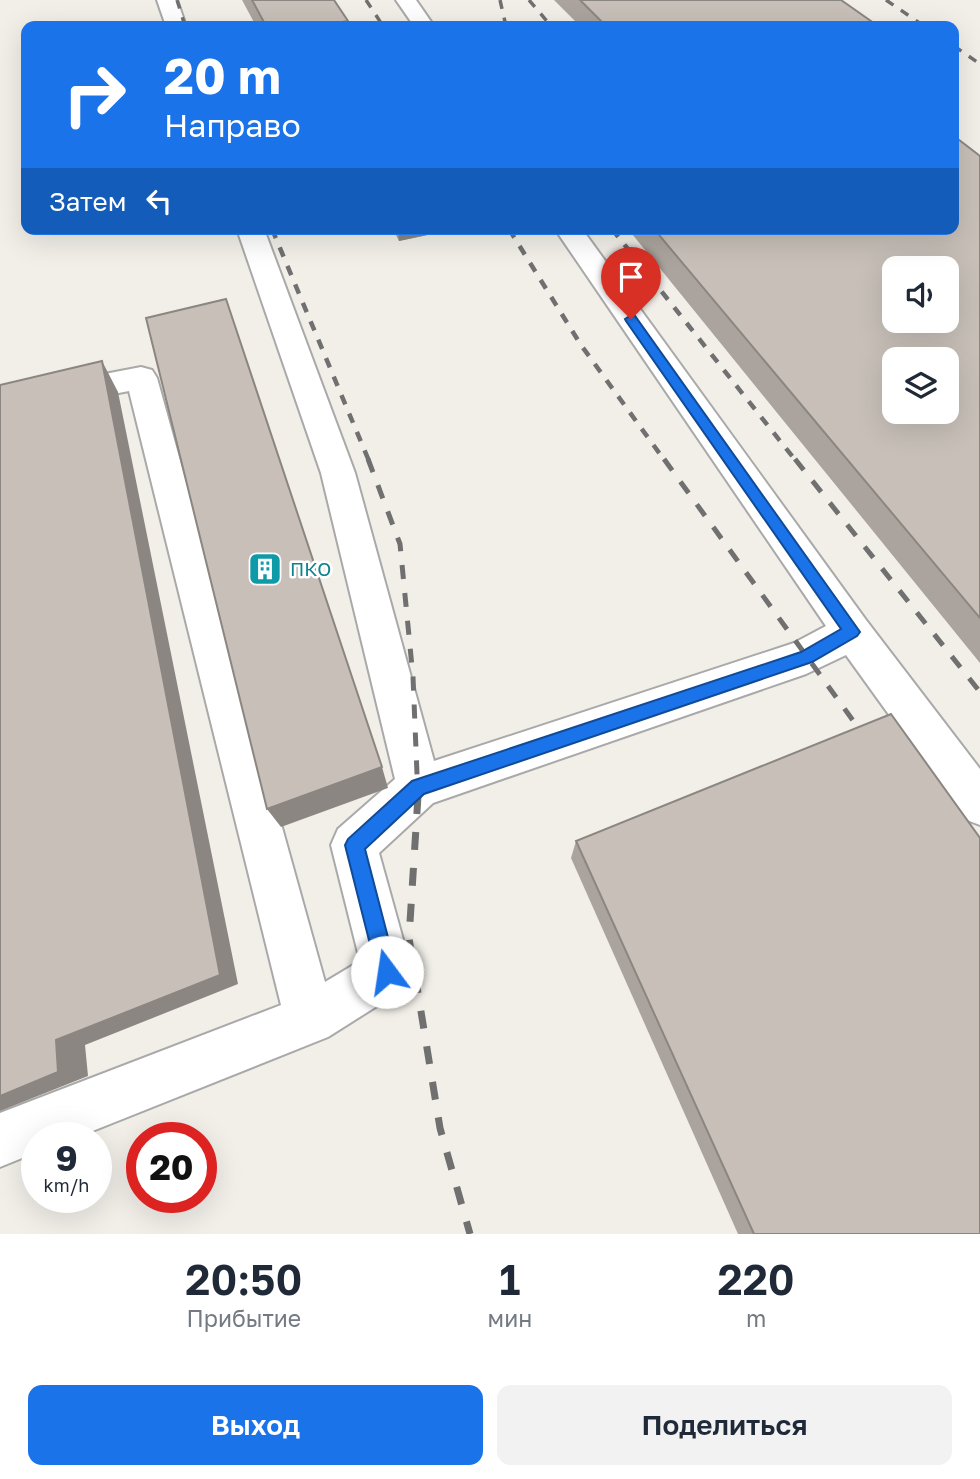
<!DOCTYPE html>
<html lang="ru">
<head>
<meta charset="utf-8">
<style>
	:root { --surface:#fff; --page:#f2f2f3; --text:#1f2937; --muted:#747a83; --accent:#1a73e8 }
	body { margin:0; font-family:"Golos Text",sans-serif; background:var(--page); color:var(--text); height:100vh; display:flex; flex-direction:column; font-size:26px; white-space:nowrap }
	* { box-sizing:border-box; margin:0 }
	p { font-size:23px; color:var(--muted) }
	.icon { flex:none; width:38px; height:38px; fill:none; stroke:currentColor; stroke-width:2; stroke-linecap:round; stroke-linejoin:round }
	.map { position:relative; height:1234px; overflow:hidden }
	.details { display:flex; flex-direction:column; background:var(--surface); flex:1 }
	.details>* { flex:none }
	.hud { position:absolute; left:21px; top:21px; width:938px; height:214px; border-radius:14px; box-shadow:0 7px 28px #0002; background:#1a73e8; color:#fff; overflow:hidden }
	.fabs { position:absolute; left:882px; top:256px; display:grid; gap:14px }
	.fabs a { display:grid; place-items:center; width:77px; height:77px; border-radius:14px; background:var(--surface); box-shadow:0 7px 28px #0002; font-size:35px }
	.speed { position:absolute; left:21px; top:1122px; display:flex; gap:14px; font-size:35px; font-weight:700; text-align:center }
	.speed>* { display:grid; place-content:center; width:91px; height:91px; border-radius:50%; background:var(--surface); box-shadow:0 7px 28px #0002; line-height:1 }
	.speed small { font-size:18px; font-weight:400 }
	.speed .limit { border:10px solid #d22; background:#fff; color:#111 }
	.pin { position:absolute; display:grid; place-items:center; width:60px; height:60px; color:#fff; margin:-72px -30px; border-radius:50% 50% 50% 0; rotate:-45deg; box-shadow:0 0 7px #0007 }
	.pin .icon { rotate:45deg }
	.me { position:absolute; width:77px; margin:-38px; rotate:346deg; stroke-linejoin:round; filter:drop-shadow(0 0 5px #0008) }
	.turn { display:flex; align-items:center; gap:24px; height:147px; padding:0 28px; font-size:32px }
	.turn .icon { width:91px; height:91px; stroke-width:2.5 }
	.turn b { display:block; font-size:49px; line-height:60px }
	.then { display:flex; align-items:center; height:66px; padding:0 28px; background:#0003; gap:14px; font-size:26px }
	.eta { display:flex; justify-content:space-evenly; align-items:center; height:119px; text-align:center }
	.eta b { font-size:42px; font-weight:600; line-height:49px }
	.button { display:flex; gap:14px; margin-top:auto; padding:14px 28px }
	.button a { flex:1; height:80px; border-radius:14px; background:var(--accent); color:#fff; font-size:28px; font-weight:600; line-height:80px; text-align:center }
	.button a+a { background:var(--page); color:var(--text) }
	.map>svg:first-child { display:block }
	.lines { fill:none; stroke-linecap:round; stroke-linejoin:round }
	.minor-casing { stroke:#a9a9a9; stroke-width:4 }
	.minor { fill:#fff; fill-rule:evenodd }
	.rail-far3 { stroke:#707070; stroke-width:3.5; stroke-dasharray:9 9; stroke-linecap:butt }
	.rail-far2 { stroke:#707070; stroke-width:4.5; stroke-dasharray:10 10; stroke-linecap:butt }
	.rail-far1 { stroke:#707070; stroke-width:5; stroke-dasharray:14 14; stroke-linecap:butt }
	.rail { stroke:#707070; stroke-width:7; stroke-dasharray:18 18; stroke-linecap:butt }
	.wall { fill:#aba49e }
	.shaded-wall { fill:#8b8681 }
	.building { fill:#c7bfb8; stroke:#8b8681; stroke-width:2; fill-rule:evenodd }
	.route { fill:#1a73e8; stroke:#114b97; stroke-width:2 }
	.labels { text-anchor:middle; stroke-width:5; stroke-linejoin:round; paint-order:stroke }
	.culture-label { font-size:19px; fill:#0d838f; stroke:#fff; text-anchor:start }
</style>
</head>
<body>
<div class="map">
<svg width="980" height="1234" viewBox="0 0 980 1234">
	<rect width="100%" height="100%" fill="#f2efe9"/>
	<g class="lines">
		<defs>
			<g id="minor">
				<path d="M157,0H177L186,26H166Z"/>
				<path d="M396,0H416L434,26H414Z"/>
				<path d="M237,229H264L355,473L434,761L794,643L826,626L555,229H582L866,620L980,769V825L964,819L846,655L806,674L433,803L379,853L412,972L404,989L328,1037L75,1138H37V1152L0,1167V1113L281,1005L129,391L0,416V394L141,367L152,370L157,378L325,982L360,961L331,845L338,829L395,779L321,473Z"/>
			</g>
		</defs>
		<use href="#minor" class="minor-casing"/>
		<use href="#minor" class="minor"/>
		<g class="rail-far3">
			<path d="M177,0L185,26"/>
			<path d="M366,0L383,26"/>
			<path d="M500,0L506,26"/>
			<path d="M529,0L551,26"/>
			<path d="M886,0L924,26"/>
			<path d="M954,46L980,64"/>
		</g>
		<g class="rail-far2">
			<path d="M272,229L369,461"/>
			<path d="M509,229L581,345L665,461"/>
			<path d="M612,229L796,461"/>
		</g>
		<g class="rail-far1">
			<path d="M368,459L400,544L413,677L418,798"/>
			<path d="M664,459L870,744"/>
			<path d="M795,459L980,692"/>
		</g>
		<path class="rail" d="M418,796L409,938L440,1128L470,1234"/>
	</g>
	<g class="wall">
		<path d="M242,0H334L349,26H256Z"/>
		<path d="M554,0H841L878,26H580Z"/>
		<path d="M980,156V663L628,229H954Z"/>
		<path d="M393,229H432V234L399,241Z"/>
		<path d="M576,841L980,1234H738L571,858Z"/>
	</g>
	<g class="shaded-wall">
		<path d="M348,21L349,26H319Z"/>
		<path d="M410,229H432V234L399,241L398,232Z"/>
		<path d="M102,361L118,392L238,984L85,1045L88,1076L0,1111V1096L56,1040Z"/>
		<path d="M382,767L388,788L281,827L267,809Z"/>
	</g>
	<g class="building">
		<path d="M252,0H334L348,21L319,26H266Z"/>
		<path d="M580,0H841L878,26H606Z"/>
		<path d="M954,136L980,156V618L654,229H954ZM894,268H947V320H894ZM894,359H947V411H894Z"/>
		<path d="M397,229H410L398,232Z"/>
		<path d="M226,299L382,767L267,809L146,318Z"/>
		<path d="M102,361L220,975L56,1040L58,1072L0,1096V385Z"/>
		<path d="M891,714L980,838V1234H754L576,841Z"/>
	</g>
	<path class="route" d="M631,315L635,316L860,632L857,636L812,662L424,794L365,849L397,972L394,979L387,982L380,979L377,972L345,845L348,839L412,781L801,652L841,629L626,321L625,319Z"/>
	<defs>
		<symbol id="building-square" viewBox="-11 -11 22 22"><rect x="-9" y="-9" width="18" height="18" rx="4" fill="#0f9aa8" stroke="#fff"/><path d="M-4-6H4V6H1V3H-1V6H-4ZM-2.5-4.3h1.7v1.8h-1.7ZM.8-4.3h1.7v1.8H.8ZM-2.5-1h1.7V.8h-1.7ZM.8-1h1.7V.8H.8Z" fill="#fff"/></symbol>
	</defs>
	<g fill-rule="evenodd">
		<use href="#building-square" x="246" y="550" width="38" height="38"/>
	</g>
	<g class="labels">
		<g class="culture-label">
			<text x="290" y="576">ПКО</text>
		</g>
	</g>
</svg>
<div class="fabs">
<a><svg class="icon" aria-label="sound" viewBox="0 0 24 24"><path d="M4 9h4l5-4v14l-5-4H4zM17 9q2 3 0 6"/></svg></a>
<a><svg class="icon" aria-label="layers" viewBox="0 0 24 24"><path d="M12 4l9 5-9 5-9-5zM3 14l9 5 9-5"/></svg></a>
</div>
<div class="speed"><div>9<small>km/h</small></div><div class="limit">20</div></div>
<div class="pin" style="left:631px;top:319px;background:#d93025"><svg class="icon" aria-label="arrive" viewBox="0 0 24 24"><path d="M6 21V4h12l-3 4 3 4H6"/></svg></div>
<svg class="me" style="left:387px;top:972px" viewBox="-20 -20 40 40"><circle r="19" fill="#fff"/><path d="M0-13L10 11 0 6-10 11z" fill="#1a73e8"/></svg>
<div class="hud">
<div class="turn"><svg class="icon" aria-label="right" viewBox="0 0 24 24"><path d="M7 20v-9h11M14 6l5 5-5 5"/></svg><div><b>20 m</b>Направо</div></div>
<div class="then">Затем<svg class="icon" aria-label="left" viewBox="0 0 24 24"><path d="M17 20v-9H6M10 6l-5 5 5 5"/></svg></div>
</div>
</div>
<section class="details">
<div class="eta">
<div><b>20:50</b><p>Прибытие</p></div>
<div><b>1</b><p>мин</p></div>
<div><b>220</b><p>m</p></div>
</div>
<div class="button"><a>Выход</a><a>Поделиться</a></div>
</section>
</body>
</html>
